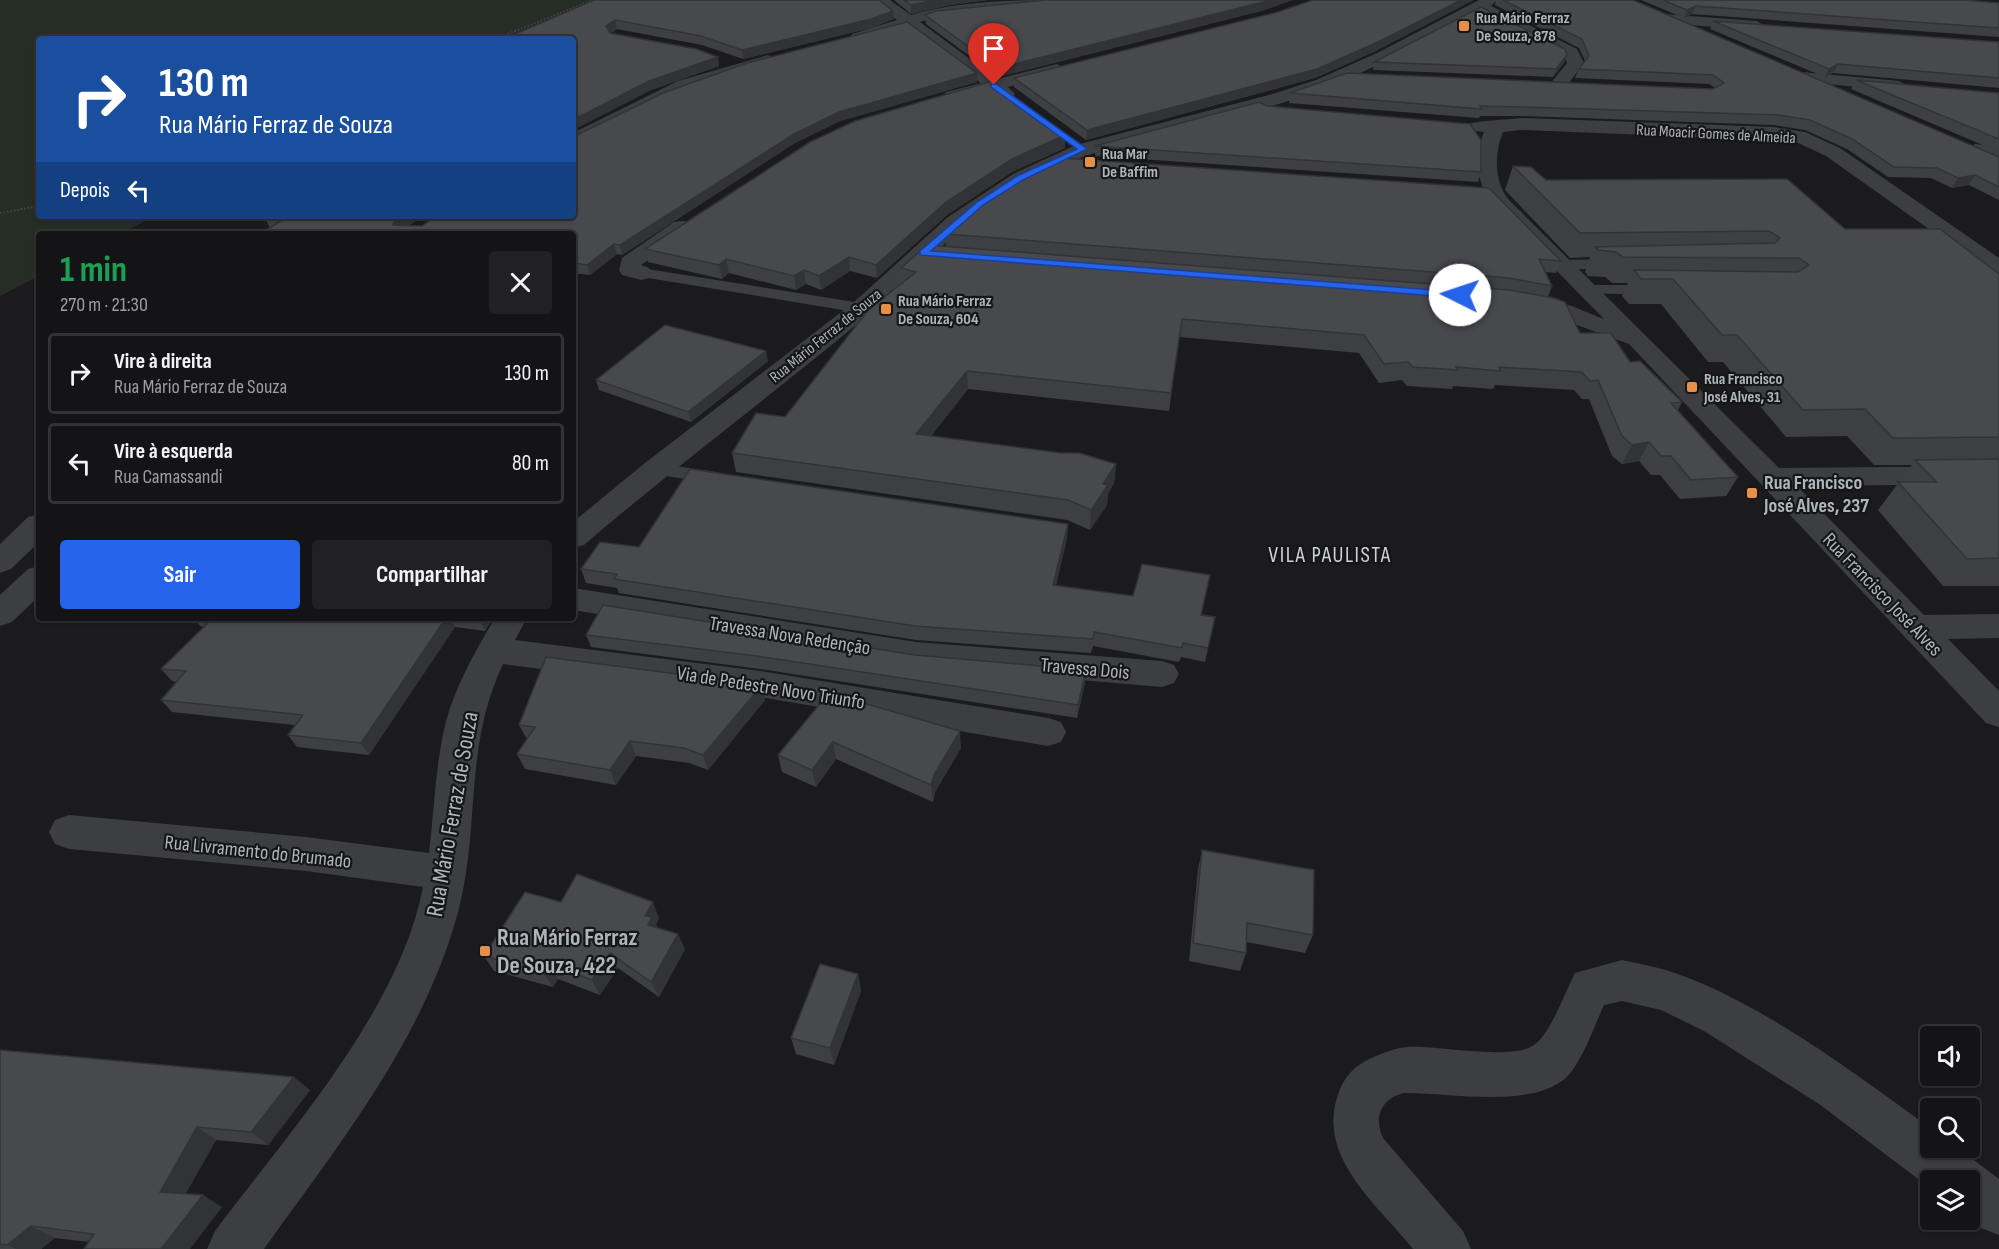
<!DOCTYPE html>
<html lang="pt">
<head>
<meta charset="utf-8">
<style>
	:root { --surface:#141416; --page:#212123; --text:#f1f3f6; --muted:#9d9ea1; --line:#333335; --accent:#2563eb }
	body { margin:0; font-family:"Sofia Sans Condensed",sans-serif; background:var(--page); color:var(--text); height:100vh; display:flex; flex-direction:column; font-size:22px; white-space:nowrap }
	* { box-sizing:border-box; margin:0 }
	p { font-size:20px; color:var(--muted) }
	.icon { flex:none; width:33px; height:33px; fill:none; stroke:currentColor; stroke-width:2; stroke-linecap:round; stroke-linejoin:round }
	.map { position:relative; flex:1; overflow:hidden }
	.drawer { position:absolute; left:36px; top:231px; width:540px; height:390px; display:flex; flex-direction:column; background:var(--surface); border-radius:6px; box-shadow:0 2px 4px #0004,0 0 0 2px var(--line) }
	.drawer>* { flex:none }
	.guide { position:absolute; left:36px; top:36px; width:540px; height:183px; border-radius:6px; box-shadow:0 2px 4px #0004,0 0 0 2px var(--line); background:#1a4fa0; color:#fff; overflow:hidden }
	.controls { position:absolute; left:1920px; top:1026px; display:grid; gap:12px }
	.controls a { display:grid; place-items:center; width:60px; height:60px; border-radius:6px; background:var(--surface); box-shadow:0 2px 4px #0004,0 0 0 2px var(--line); font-size:30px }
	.pin { position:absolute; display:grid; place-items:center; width:51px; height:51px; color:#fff; margin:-62px -26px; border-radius:50% 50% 50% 0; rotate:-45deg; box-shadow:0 0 6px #0007 }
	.pin .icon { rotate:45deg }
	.me { position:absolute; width:66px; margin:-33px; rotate:274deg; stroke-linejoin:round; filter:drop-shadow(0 0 4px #0008) }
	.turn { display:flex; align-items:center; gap:21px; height:126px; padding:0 24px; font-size:27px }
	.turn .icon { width:78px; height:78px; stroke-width:2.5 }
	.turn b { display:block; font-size:42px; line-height:51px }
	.then { display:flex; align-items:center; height:57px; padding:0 24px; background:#0003; gap:12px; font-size:22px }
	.round { display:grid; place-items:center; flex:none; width:63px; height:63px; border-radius:6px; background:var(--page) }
	.overview { display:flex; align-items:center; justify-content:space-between; height:102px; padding:0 24px }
	h1 { font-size:36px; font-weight:700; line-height:45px; color:#1e9e55 }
	.cta { display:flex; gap:12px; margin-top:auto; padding:12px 24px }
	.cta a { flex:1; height:69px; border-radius:6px; background:var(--accent); color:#fff; font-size:24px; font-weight:700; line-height:69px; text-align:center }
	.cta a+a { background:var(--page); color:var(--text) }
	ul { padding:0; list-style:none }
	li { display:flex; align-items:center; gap:18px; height:81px; margin:0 12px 9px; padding:0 12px; border:3px solid var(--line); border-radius:6px }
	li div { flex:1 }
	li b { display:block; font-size:22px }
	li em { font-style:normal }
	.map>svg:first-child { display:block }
	.green { fill:#252d25 }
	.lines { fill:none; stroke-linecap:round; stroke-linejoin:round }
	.path { stroke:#424549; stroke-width:2; stroke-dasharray:1.5 2; stroke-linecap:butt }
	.service { fill:#3c3e42; fill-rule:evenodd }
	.minor { fill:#3c3e42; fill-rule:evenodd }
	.wall { fill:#3e3f42 }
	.shaded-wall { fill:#323336 }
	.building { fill:#48494d; stroke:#323336; stroke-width:1.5 }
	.route { fill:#2563eb; stroke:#184099; stroke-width:1.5 }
	.poi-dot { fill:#e78f49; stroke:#161618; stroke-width:2 }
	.labels { text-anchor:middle; stroke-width:4.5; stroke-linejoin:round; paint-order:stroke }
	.far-poi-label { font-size:16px; font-weight:bold; fill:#aeb5bb; stroke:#161618; text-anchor:start }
	.far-street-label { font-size:16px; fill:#aeb5bb; stroke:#161618 }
	.poi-label { font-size:20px; font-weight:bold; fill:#aeb5bb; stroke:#161618; text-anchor:start }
	.street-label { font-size:20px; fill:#aeb5bb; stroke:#161618 }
	.quarter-label { font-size:22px; letter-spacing:1.5px; fill:#cfd3d8; stroke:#161618 }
	.near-street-label { font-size:24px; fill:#aeb5bb; stroke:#161618 }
	.near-poi-label { font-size:24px; font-weight:bold; fill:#aeb5bb; stroke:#161618; text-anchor:start }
</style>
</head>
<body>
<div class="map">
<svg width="1999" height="1249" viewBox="0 0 1999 1249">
	<rect width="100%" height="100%" fill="#1b1b1d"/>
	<path class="green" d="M0,0H614L530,39H39V216H155L120,234H39V276L0,296Z"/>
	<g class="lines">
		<g class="path">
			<path d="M495,39L593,0"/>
			<path d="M0,213L39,206"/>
		</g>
		<g class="service">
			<path d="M1619,259L1624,261L1627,264L1624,267L1563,270L1555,265L1563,260Z"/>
			<path d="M641,268L861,303L869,308L861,313L636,276L633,273Z"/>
			<path d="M1589,285H1654L1662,290L1654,295L1583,293L1581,290Z"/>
			<path d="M655,463L716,472L723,474L726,478L723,482L716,484L648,473L645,469L648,465Z"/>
		</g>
		<g class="minor">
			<path d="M873,0H890L911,15C962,0 1019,0 1072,0L1065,4L936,17L920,22L997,79L1057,64L1065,69L1063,73L1008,87L1015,94L1012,98H1000L991,91L952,101L946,100L943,96L946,92L981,83L906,27L864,40H852L850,37L852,34L897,20Z"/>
			<path d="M1479,0H1497L1491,6L1577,49L1584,63L1565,88L1559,89L1550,84L1567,63L1564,55L1479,12C1415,46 1352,82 1282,103C1197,128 1107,139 1028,182C967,215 921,269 869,314C775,393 677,465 584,545L573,548V522L645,463L853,303L948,217L1013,174L1076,145L1269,95L1316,80L1377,53Z"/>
			<path d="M1663,14L1757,21L1765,26L1757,31L1658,22L1655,19L1658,16Z"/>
			<path d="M768,55L776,60L774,64L690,89L573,146V133L678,81Z"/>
			<path d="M1802,72L1899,81L1908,86L1899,91L1796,81L1793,77Z"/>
			<path d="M1521,118L1774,127L1805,132L1840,148L1999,258V275L1991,273L1826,156L1794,141L1521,130L1503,132C1494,154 1494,182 1509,200L1779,468L1999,466V484L1797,486L1924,615L1999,614V638L1948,639L1999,691V727L1986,723L1629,344L1547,314L1519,308L1515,303L1519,298C1546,291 1579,310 1604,319L1495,208C1477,186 1473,159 1484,132L1468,130L1466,126C1471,120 1509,120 1521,118Z"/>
			<path d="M1975,144L1999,147V159L1968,154L1965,150Z"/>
			<path d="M682,221L690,222L693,227L690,232L641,265L649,268L652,273L649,278L641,280L622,275L619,270L622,258L674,222Z"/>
			<path d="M39,514V542L11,569L0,573V544L28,517Z"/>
			<path d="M39,566V596L12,622L0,626V595L28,569Z"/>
			<path d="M573,588L916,642L1162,661L1174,665L1179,674L1174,683L1162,687L916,666L573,610Z"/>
			<path d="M495,618H527L515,640L760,671L1048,718L1061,722L1066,732L1061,742L1048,746L760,697L503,664C463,749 481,826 458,912C424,1039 339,1144 264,1249H207L215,1231C289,1132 399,1011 423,887L306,871L69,849L55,844L49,832L55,820L69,815L306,837L429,853C434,812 435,771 444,730C453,690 474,653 495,618Z"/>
			<path d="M1622,960C1636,963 1652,966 1666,970C1755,998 1855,1073 1930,1128V1148C1938,1148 1948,1146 1956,1148C1961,1149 1992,1174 1999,1179V1235L1981,1228L1970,1219V1180H1930V1188L1819,1104L1704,1031L1661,1010L1622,1001L1604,1005C1594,1027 1586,1051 1572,1071C1542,1112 1448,1092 1404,1093C1382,1098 1373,1117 1383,1138L1463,1231L1471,1249H1413C1375,1202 1313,1155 1340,1089C1347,1072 1359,1063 1376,1056C1386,1052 1396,1048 1407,1047C1438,1045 1509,1061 1534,1045C1551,1033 1565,992 1575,973Z"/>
		</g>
	</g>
	<g class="wall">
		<path d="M594,0L894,19L871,28L743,59L702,45L617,29L611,33L718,57L719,66L651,90L573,130Z"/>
		<path d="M894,0H988L950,5L911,14Z"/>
		<path d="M1496,0H1633L1999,157V200L1969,185L1952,188L1931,178L1888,177L1847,149L1805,130L1774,125L1521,116H1480L1479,118L1289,103L1290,93L1713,89L1715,88L1709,84L1575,78L1579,69L1585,61L1579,48L1495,5Z"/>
		<path d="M1641,0H1965L1999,3V37L1692,14L1684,18Z"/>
		<path d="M1265,10L998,77L926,24L925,15Z"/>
		<path d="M1278,12L1376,51L1315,78L1086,140L1014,87V78Z"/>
		<path d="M1713,21L1999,42V88L1833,73L1825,77L1710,29Z"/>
		<path d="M1567,55L1564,63L1553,77L1373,70L1374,62Z"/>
		<path d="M977,73V82L840,121L795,143L622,255L617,254L590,275L573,273V234H270L268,229L270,228L265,218L423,216L408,226H422L573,137Z"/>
		<path d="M1856,80L1999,93V152L1851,89Z"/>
		<path d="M1267,106L1481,172L1478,182L1095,156V146Z"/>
		<path d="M1065,135V148L1012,172L947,215L877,278L850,271L821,290L806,284L796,290L729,273L722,279L648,262L645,249Z"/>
		<path d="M1513,166L1546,180L1845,229L1999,274V586H1943L1878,510L1912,465H1874L1847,436L1786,437L1723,362H1708L1661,304H1629L1622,296L1628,283H1612L1605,277L1588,276L1585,272L1590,257L1570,258L1505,190Z"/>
		<path d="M998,193L1561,261L1556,273L1545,272L1552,286L1548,297L1580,333L1630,362L1682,402L1678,410L1738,477L1726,496L1680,499L1660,475H1651L1639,461L1622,464L1612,456L1589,399H1582L1574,390L1495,385L1493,389L1453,386L1452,389L1407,386L1402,380L1379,383L1359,353L1179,337L1169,411L968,389L931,436L1116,464L1114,483L1108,494L1107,505L1090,530L1067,520L736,472L732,453L785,417L902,283L901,268L946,246V234Z"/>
		<path d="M768,361L691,422L599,390L596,380Z"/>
		<path d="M1068,524L1067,538L1056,585L1215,617L1205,662L1181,657L1179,662L1093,646L1091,653L916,640L619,593L617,588L586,583L581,569L639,547Z"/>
		<path d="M194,618H493L485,631L455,627L369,755L297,747L288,735L295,725L172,712L161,700L177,682L172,681L161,669L204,627L200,626Z"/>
		<path d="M586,635L1085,683L1077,718L760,669L591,647Z"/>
		<path d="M762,685L765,700L708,770L689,763L636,756L616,785L525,769L517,754L527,739L519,725Z"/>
		<path d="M828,694L961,748L935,792L933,802L836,759L816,787L782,772L778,755Z"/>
		<path d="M1202,850L1313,935L1305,953L1246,942V953L1240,971L1189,961L1198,869Z"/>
		<path d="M561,902L659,918L656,924L657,927L685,949L659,997L618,968L600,995L558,979L553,987L494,971L484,956Z"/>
		<path d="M858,974L861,991L834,1065L796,1054L791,1038Z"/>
		<path d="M0,1050L310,1090L268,1145L216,1140L185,1194L222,1207L89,1242L55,1238L41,1249H0Z"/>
	</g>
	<g class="shaded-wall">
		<path d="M934,0H988L950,5L911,14V5Z"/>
		<path d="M1271,0H1293L1265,10L998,77V68Z"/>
		<path d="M1461,0H1474L1376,51L1315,78L1086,140L1087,130Z"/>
		<path d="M1696,6L1692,14L1684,18L1687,10Z"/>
		<path d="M893,11L894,19L871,28L743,59L742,50Z"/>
		<path d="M615,20L617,29L608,35L606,26Z"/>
		<path d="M1567,55L1564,63L1553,77L1556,69Z"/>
		<path d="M718,57L719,66L651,90L573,130V120L649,81Z"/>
		<path d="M1838,64L1833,73L1825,77L1829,69Z"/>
		<path d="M977,73V82L840,121L795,143L622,255L620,245L794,134L839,112Z"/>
		<path d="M1065,135V148L1012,172L947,215L877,278L876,265L946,202L1012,159Z"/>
		<path d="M1975,175L1969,185L1952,188L1958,178Z"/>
		<path d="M403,216H423L398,232L393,225L394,222Z"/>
		<path d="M614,244L617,254L590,275L587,265Z"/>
		<path d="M849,257L850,271L821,290L819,276Z"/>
		<path d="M726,259L729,273L722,279L719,265Z"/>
		<path d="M804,270L806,284L796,290L794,276Z"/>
		<path d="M766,351L768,361L691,422L688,412Z"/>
		<path d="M967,371L968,389L917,453L916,434Z"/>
		<path d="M1649,442L1639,461L1622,464L1632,445Z"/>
		<path d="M1116,464L1114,483L1108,494L1107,505L1090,530L1091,510L1103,484Z"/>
		<path d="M1068,524L1067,538L1053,599V585Z"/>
		<path d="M446,618H450L455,627L369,755L361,743Z"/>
		<path d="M479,618H493L485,631Z"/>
		<path d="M1086,670L1085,683L1077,718L1078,705Z"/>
		<path d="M762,685L765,700L708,770L703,755Z"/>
		<path d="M960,731L961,748L935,792L933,802L931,785L934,775Z"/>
		<path d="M630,741L636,756L616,785L610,770Z"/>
		<path d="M833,742L836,759L816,787L812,770Z"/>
		<path d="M653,902L659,918L656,924L659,933L655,940L645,916Z"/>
		<path d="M678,934L685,949L659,997L651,982Z"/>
		<path d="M610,953L618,968L600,995L592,980Z"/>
		<path d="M549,964L558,979L553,987L543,973Z"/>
		<path d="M858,974L861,991L834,1065L830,1048Z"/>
		<path d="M294,1077L310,1090L268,1145L251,1132Z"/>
		<path d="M197,1127L216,1140L180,1204L160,1192Z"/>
		<path d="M203,1195L222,1207L190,1249H161Z"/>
		<path d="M31,1226L55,1238L41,1249H16L7,1245Z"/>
	</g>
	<g class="building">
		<path d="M594,0H879L893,11L871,19L742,50L701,36L615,20L606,26L610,33L696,49L718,57L649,81L573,120V39H504Z"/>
		<path d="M904,0H934L911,5Z"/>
		<path d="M1046,0H1271L998,68L925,15L936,11Z"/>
		<path d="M1313,0H1461L1378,42L1317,69L1087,130L1014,78L1278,12Z"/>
		<path d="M1503,0H1633L1999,157V187L1975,175L1958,178L1937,168L1894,167L1852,139L1810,120L1779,115L1524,107L1480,106L1482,109L1290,93L1347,73L1713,89L1724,83L1713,75L1579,69L1589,56L1582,39Z"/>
		<path d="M1663,0H1965L1999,3V28L1696,6L1687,10Z"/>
		<path d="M1481,7L1565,49L1567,55L1556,69L1374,62Z"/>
		<path d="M1713,21L1999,42V78L1838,64L1829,69Z"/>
		<path d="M907,22L977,73L839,112L794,134L620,245L614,244L587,265L573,263V234H293L268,229L281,221L265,218L267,216H403L394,222L393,225L422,226L436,216H573V137L663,93L747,63Z"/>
		<path d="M1856,80L1999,93V139Z"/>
		<path d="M992,81L1065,135L1012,159L946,202L876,265L849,257L819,276L804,270L794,276L726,259L719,265L645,249L810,142L855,121Z"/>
		<path d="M1259,102L1267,106L1470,124L1481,140V172L1095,146Z"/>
		<path d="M1061,158L1489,188L1561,261L1539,259L1552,286L1509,278L946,234L998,193Z"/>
		<path d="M1513,166L1531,167L1546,180L1787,179L1845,229H1940L1999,274V437L1893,438L1865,409L1803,410L1737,335H1722L1673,279H1641L1634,270L1798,272L1809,265L1799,258L1623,257L1616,252L1599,250L1595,247L1775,243L1780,238L1769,231L1580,233Z"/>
		<path d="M927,245L1510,290L1554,298L1565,302L1580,333H1611L1630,362L1640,361L1682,402L1671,403L1738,477L1691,480L1671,456H1661L1649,442L1632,445L1622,436L1598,380L1590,381L1582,372L1499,367L1500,371L1456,367L1458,370L1413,367L1408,362L1384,364L1364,335L1182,319L1171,393L967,371L916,434L1061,453H1079L1116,464L1103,484L1108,485L1091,510L1068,500L732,453L756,413L785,417L869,309L916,272L901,268Z"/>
		<path d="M665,325L766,351L688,412L596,380Z"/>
		<path d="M1999,459V558L1967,559L1898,482H1937L1915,460Z"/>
		<path d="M690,469L1068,524L1053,585L1133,596L1142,564L1210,575L1201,615L1215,617L1208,648L1183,643L1182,648L1094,632L1093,639L915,626L614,579L617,574L581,569L600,542L639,547Z"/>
		<path d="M603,605L915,655L1086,670L1078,705L757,656L586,635Z"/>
		<path d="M209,618H446L361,743L288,735L303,715L161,700L186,671L161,669L211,620L207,619Z"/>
		<path d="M546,657L762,685L703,755L684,748L630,741L610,770L517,754L535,727L519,725Z"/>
		<path d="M828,694L839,696L960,731L934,775L931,785L833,742L812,770L778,755Z"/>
		<path d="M1202,850L1314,870L1313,935L1247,923L1246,953L1193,943Z"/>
		<path d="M577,874L653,902L645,916L652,917L648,925L678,934L651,982L610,953L592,980L549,964L543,973L484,956L525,892L561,902Z"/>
		<path d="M820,964L858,974L830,1048L791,1038Z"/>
		<path d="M0,1050L294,1077L251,1132L197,1127L160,1192L203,1195L161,1249H84L94,1234L31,1226L7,1245L0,1244Z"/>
	</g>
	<path class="route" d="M991,84H996L1087,149L1023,180L983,205L931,251L1460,292L1465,295L1460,298L920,255V251L977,202L1017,176L1077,149L991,87Z"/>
	<g class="poi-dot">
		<rect x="1458" y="20" width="12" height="12" rx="3"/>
		<rect x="1084" y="156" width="12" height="12" rx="3"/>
		<rect x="880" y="303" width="12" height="12" rx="3"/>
		<rect x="1686" y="381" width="12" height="12" rx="3"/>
		<rect x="1746" y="487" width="12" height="12" rx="3"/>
		<rect x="479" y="945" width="12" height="12" rx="3"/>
	</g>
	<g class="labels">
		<g class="far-poi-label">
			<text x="1476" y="23">Rua Mário Ferraz<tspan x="1476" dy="18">De Souza, 878</tspan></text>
			<text x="1102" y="159">Rua Mar<tspan x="1102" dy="18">De Baffim</tspan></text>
			<text x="898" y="306">Rua Mário Ferraz<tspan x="898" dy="18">De Souza, 604</tspan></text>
			<text x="1704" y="384">Rua Francisco<tspan x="1704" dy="18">José Alves, 31</tspan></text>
		</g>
		<g class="far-street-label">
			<text transform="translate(1716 133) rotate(3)" y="6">Rua Moacir Gomes de Almeida</text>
			<text transform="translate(825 335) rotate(-39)" y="6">Rua Mário Ferraz de Souza</text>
		</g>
		<g class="poi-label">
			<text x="1764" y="489">Rua Francisco<tspan x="1764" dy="23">José Alves, 237</tspan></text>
		</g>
		<g class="street-label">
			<text transform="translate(1883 594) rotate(46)" y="7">Rua Francisco José Alves</text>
			<text transform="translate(790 635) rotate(9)" y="7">Travessa Nova Redenção</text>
			<text transform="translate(1085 668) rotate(5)" y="7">Travessa Dois</text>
			<text transform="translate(771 687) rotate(9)" y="7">Via de Pedestre Novo Triunfo</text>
			<text transform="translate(258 851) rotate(6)" y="7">Rua Livramento do Brumado</text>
		</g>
		<g class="quarter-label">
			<text x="1330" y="562">VILA PAULISTA</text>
		</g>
		<g class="near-street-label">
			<text transform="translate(452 814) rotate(-80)" y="8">Rua Mário Ferraz de Souza</text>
		</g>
		<g class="near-poi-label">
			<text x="497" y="945">Rua Mário Ferraz<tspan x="497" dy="28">De Souza, 422</tspan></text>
		</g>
	</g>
</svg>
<div class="controls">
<a><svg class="icon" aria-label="sound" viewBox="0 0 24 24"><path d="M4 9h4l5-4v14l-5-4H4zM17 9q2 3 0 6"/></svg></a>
<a><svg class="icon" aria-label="search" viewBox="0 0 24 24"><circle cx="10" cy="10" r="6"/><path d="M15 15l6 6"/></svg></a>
<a><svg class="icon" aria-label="layers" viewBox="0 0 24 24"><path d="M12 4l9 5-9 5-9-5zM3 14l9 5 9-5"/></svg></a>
</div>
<div class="pin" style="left:994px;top:85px;background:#d93025"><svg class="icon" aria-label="arrive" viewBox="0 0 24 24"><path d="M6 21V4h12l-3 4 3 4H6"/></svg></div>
<svg class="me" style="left:1460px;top:295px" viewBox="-20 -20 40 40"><circle r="19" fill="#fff"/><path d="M0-13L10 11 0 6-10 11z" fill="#2563eb"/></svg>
<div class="guide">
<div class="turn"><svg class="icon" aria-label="right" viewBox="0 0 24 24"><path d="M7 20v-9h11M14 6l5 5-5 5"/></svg><div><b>130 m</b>Rua Mário Ferraz de Souza</div></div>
<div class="then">Depois<svg class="icon" aria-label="left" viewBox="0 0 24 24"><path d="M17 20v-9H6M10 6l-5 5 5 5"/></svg></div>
</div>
<section class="drawer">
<div class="overview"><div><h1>1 min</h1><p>270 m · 21:30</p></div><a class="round"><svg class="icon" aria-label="close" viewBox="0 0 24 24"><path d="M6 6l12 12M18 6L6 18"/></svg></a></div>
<ul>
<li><svg class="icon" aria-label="right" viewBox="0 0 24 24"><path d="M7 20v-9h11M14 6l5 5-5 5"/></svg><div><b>Vire à direita</b><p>Rua Mário Ferraz de Souza</p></div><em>130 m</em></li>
<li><svg class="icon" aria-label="left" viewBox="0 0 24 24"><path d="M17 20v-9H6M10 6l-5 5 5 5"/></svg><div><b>Vire à esquerda</b><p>Rua Camassandi</p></div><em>80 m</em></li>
</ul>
<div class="cta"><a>Sair</a><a>Compartilhar</a></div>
</section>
</div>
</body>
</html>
